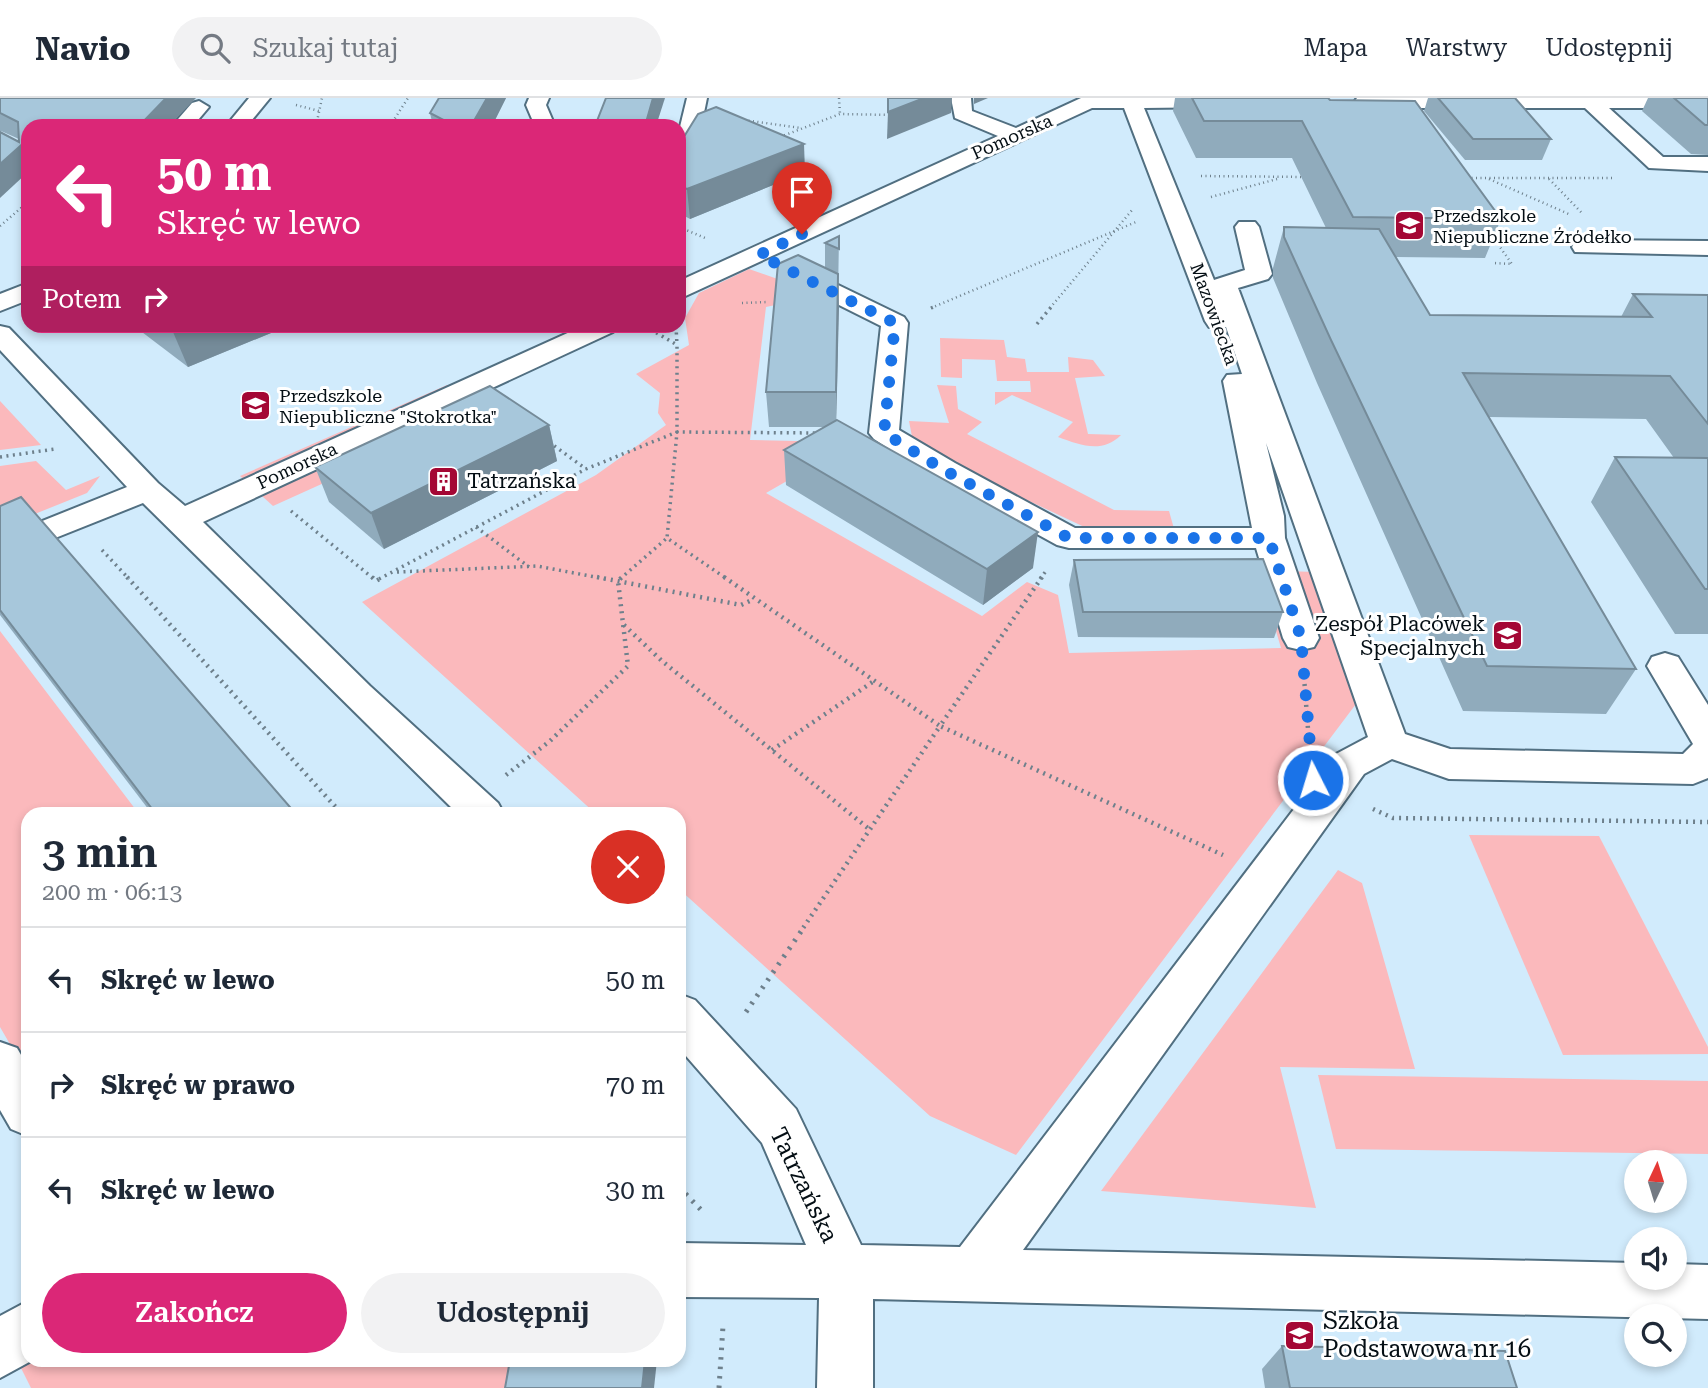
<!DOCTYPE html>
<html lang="pl">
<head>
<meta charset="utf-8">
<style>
	:root { --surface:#fff; --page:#f2f2f3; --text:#1f2937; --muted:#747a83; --line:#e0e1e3; --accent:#db2777 }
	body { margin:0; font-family:"Roboto Serif",serif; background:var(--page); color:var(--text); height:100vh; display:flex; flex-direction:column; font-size:26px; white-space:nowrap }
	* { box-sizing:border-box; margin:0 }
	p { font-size:23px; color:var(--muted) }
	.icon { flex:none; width:38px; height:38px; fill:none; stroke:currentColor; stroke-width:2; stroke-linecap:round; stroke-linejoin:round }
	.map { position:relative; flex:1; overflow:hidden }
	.panel { position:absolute; left:21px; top:709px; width:665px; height:560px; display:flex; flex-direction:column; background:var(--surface); border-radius:21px; box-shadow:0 4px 10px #0003 }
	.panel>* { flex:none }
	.guide { position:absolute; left:21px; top:21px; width:665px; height:214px; border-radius:21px; box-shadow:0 4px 10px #0003; background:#db2777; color:#fff; overflow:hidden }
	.needle { width:46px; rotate:4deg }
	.fabs { position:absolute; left:1624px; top:1052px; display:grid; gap:14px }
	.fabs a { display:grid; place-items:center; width:63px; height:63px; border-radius:50%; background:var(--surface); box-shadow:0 4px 10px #0003; font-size:35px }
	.pin { position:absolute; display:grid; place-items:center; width:60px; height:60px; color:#fff; margin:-72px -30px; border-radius:50% 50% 50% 0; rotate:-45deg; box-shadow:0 0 7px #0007 }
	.pin .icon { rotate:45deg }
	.me { position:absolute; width:77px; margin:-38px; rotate:355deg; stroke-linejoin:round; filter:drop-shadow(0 0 5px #0008) }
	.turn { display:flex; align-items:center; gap:24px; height:147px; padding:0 21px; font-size:32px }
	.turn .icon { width:91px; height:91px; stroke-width:2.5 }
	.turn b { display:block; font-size:49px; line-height:60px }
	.then { display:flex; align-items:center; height:66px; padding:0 21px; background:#0003; gap:14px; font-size:26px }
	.round { display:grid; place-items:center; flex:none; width:74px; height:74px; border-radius:37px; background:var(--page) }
	.summary { display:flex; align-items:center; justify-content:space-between; height:119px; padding:0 21px }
	h1 { font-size:42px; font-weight:600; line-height:52px }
	.primary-button { display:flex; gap:14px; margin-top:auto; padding:14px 21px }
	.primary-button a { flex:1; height:80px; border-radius:42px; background:var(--accent); color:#fff; font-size:28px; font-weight:600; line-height:80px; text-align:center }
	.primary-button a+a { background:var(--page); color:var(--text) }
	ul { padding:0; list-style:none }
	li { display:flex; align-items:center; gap:21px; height:105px; padding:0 21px; border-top:2px solid var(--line) }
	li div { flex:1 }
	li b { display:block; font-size:26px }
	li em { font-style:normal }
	header { display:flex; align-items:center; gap:42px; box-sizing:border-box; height:98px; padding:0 35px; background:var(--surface); border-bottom:2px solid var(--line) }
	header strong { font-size:33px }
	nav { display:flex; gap:38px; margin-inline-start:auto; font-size:24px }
	.search { width:490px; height:63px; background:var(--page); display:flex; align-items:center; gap:18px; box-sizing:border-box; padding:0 24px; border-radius:38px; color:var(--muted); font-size:26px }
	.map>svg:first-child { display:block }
	.green { fill:#fbb9bc }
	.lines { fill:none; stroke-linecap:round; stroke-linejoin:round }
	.minor-casing { stroke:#516f81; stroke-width:4 }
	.path-far3 { stroke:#6e808c; stroke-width:2.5; stroke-dasharray:1 3.5; stroke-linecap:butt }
	.path-far2 { stroke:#6e808c; stroke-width:3.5; stroke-dasharray:2 4.5; stroke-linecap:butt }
	.path-far1 { stroke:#6e808c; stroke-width:4.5; stroke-dasharray:2 5; stroke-linecap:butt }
	.path { stroke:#6e808c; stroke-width:5; stroke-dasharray:2.5 7; stroke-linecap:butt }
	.minor { fill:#fff; fill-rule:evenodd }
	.wall { fill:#90abbc }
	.shaded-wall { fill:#758b99 }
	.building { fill:#a7c7db; stroke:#758b99; stroke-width:2 }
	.route { stroke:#1a73e8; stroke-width:12; stroke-dasharray:0 21.6 }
	.labels { text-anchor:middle; stroke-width:6; stroke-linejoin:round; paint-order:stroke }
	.far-street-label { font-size:18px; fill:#040e14; stroke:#fff }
	.far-poi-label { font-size:18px; fill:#040e14; stroke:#fff; text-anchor:start }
	.poi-label { font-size:21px; fill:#040e14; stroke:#fff; text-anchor:start }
	.near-street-label { font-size:24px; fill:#040e14; stroke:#fff }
	.near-poi-label { font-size:24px; fill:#040e14; stroke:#fff; text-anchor:start }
</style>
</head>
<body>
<header>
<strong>Navio</strong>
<div class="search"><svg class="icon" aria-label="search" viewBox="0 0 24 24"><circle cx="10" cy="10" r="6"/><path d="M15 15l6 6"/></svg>Szukaj tutaj</div>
<nav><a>Mapa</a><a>Warstwy</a><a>Udostępnij</a></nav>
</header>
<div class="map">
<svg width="1708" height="1290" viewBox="0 0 1708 1290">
	<rect width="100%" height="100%" fill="#d1ebfc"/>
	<g class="green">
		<path d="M749,171L823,197L766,209L750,342L840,344L841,352L766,395L982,518L1027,484L1058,497L1069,555L1281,550L1258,472L1315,474L1356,606L1016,1057L930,1018L679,791V716H596L362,504L596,377L666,327L658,315L660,295L636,276L689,247L685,220L699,195Z"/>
		<path d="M940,240L1004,242L1007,259L1025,261L1027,274H1069L1068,259L1093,262L1105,278L1075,280L1088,336L1121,337C1102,356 1080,347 1058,339L1073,324L1012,297L995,307V294H1031L1030,283H997L995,262L962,261V280L941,279Z"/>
		<path d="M447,287L483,313L273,408L240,378Z"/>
		<path d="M937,287L956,288L958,311L982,324L967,336L1114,412L1169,413L1180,452L1127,449L914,349L909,323L949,325Z"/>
		<path d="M0,303L41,347L0,352Z"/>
		<path d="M36,363L66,392L100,378L87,395L0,430V368Z"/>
		<path d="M0,533L139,716H28V977L0,929Z"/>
		<path d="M1469,737L1599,738L1708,949V956L1563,957Z"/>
		<path d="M1338,772L1362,785L1415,971L1280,969L1316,1110L1101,1093Z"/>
		<path d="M1318,977L1708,983V1056L1336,1051Z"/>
		<path d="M33,1262H522L516,1290H31L21,1270Z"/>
	</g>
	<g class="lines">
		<defs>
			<g id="minor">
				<path d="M249,0H270L247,28H226Z"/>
				<path d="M529,0H549L546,7L555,28H535L526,7Z"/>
				<path d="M687,0H707L698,44L687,63L679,65V33Z"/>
				<path d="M951,0H971L972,13L1016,30L1081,0H1234L1233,7L1226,9L1144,10L1214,182L1245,172L1235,129L1239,124H1255L1259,129L1272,176L1268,181L1238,190L1405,636L1450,651L1683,656L1693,646L1647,568L1652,559L1665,555L1678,559L1708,607V680L1693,686L1449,681L1392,661L1364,676L1023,1152L1636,1165V1180H1675V1166L1708,1167V1221L873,1201V1290H817L819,1200L679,1199V1145L806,1147L762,1045L679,950V896L695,902L796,1011L861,1147L960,1149L1336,656L1368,639L1266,345L1284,418L1285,440L1319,540L1314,549L1301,552L1288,549L1283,540L1256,450H1069L1057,447L933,379L874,341L869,335L881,228L783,179L779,174L783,169H801L904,219L908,225L899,332L955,365L1075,430H1252L1223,283L1227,277L1242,276L1226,229H1209L1205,223L1124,10H1092L679,201V183L998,38L955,20Z"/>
				<path d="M1357,0H1708V10H1609L1663,59H1708V73L1649,70L1585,10H1364L1357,8L1354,4Z"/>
				<path d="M199,3L209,9L193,28H172L192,5Z"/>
				<path d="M1584,142L1708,143V157L1575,154L1572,149L1575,144Z"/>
				<path d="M28,185V202L0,213V196Z"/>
				<path d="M0,228L9,230L158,385L185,408L583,228H617L613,234L203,424L370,588L498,705L504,716H458L143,405L0,462V440L127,389L0,252Z"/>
				<path d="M0,944L17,950L28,969V1038L11,1031L0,1012Z"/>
				<path d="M28,1203V1262H33L0,1280V1218Z"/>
			</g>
		</defs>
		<use href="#minor" class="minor-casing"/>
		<g class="path-far3">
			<path d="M839,0L840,16"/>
			<path d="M296,7L319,13"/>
			<path d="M744,22L801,30"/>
			<path d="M316,28L322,0"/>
			<path d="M346,28L437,23"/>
			<path d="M390,28L408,0"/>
			<path d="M780,39L840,16L893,17"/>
			<path d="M1201,78L1307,79"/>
			<path d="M1467,80H1615"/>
			<path d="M1489,81L1571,117"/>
			<path d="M1549,81L1582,115"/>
			<path d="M1211,99L1277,81"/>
			<path d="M0,128L28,104"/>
			<path d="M679,129L705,140"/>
			<path d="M1490,135L1512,166L1493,165"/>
			<path d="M742,205L768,204"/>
			<path d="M931,210L1136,124"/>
			<path d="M1050,210L1133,111"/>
		</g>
		<g class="path-far2">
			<path d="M931,210L936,208"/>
			<path d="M1037,226L1052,208"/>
			<path d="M645,228L677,247V334L818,335"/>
			<path d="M676,228L677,247"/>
			<path d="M549,344L586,371"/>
			<path d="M0,359L55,351"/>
			<path d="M291,413L374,481"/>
			<path d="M476,429L529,469"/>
			<path d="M102,452L129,481"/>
			<path d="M397,474L537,468L606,481"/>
			<path d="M379,481L586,371L677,334L667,440L727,481"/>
			<path d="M620,481L667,440"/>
			<path d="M1040,481L1046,473"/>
		</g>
		<g class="path-far1">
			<path d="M127,479L342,716"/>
			<path d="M372,479L376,483L383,479"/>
			<path d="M597,479L741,507L754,501"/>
			<path d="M724,479L940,628L801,833"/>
			<path d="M1042,479L940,628L1223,757"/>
			<path d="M624,527L662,563L869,731"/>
			<path d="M1304,579L1309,644"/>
			<path d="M772,652L874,583"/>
			<path d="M506,677L550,643L628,568L618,483L622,479"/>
			<path d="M1373,711L1393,720L1708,724"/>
		</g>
		<g class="path">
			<path d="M746,914L802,832"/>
			<path d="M679,1089L705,1116"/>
			<path d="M719,1290L723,1228"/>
		</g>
		<use href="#minor" class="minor"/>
	</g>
	<g class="wall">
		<path d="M0,0L28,28L19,44V41L1,33H0Z"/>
		<path d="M439,0H506L492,28H433L430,15Z"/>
		<path d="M1175,0H1328L1501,121L1485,160L1396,159L1430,217L1621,219L1633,196L1708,197V536H1675L1591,404L1615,359L1674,360L1646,321L1489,319L1636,571L1606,616L1463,613L1317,285L1273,180V170L1284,129L1326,130L1292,60H1196L1173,13Z"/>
		<path d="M1428,0H1515L1551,41L1542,62H1465L1424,13Z"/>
		<path d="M1648,0H1708V57L1691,56L1642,13Z"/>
		<path d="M679,38L805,74L690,121L679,115Z"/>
		<path d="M839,138L836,322L1033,470L983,507L786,387L784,352L824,329H769L766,294L825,170V145Z"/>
		<path d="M134,228H288L188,269Z"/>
		<path d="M549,327L557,363L384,451L329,404L315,369Z"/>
		<path d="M0,408L296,716H152L0,517Z"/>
		<path d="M1074,462L1283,514L1274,540L1078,539L1069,487Z"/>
		<path d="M1282,1248L1517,1290H1265L1262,1271Z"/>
	</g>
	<g class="shaded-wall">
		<path d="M166,0H196L169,28H139Z"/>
		<path d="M487,0H506L492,28H471Z"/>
		<path d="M653,0H665L656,28H645Z"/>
		<path d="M924,0H952L951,15L887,41L888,14Z"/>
		<path d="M974,0H988L974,6Z"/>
		<path d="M28,41V74L0,100V66Z"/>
		<path d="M804,46L805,74L690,121L687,91Z"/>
		<path d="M838,176L839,210L836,329V294Z"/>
		<path d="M190,228H288L188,269L173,234Z"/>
		<path d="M549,327L557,363L384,451L371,415Z"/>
		<path d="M1038,434L1033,470L983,507L987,471Z"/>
		<path d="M645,1262H657L654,1290H642Z"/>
	</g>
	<g class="building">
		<path d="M0,0H166L139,28H28V41L0,66V34L19,44L18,24L0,15Z"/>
		<path d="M439,0H487L471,28H455L430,15Z"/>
		<path d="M606,0H653L645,28H595Z"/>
		<path d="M888,0H924L888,14Z"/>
		<path d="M1192,0H1328L1330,2L1415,3L1501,121L1353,119L1302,23H1204Z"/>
		<path d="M1438,0H1515L1551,41H1473Z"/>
		<path d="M1674,0H1708V27H1705Z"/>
		<path d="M716,9L804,46L687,91L679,88V38L685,37L698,16Z"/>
		<path d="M1284,129L1379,131L1430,217L1652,219L1633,196L1708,197V326L1670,278L1463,275L1636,571L1487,568L1331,242L1284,139Z"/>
		<path d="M839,138V151L825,145Z"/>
		<path d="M798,157L838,176L836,294H766L778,166Z"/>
		<path d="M163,228H190L173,234Z"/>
		<path d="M490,288L549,327L371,415L315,369Z"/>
		<path d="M837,322L1038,434L987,471L784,352Z"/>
		<path d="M1615,359L1708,360V491H1705Z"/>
		<path d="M21,399L296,716H156L0,512V408Z"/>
		<path d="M1263,461L1283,514H1083L1074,462Z"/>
		<path d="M1282,1248L1505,1253L1517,1290H1290Z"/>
		<path d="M510,1262H645L642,1290H505Z"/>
	</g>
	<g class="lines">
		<path class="route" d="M802,136L759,157L895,225L884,335L944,372L1069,440H1269L1301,540L1313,682"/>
	</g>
	<defs>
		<symbol id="school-square" viewBox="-11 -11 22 22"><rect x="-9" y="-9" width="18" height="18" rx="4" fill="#a40734" stroke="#fff"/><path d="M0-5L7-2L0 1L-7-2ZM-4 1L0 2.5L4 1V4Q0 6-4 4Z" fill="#fff"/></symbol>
		<symbol id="building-square" viewBox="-11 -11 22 22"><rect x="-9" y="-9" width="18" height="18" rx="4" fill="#a40734" stroke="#fff"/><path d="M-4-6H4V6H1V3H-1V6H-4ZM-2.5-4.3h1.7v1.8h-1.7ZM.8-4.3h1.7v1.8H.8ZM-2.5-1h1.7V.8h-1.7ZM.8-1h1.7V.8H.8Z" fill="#fff"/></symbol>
	</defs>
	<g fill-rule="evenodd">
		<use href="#school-square" x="1392" y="110" width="35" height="35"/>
		<use href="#school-square" x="238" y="290" width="35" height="35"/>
		<use href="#building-square" x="426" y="366" width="35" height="35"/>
		<use href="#school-square" x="1490" y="520" width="35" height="35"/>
		<use href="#school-square" x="1282" y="1220" width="35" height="35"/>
	</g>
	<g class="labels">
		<g class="far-street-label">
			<text transform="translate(1012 39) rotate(-24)" y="6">Pomorska</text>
			<text transform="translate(1214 216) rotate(70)" y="6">Mazowiecka</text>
			<text transform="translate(297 368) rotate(-25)" y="6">Pomorska</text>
		</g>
		<g class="far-poi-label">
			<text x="1433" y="124">Przedszkole<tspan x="1433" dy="21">Niepubliczne Źródełko</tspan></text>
			<text x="279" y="304">Przedszkole<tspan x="279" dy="21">Niepubliczne "Stokrotka"</tspan></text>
		</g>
		<g class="poi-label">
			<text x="467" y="390">Tatrzańska</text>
			<text x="1485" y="533" text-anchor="end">Zespół Placówek<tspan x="1485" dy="24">Specjalnych</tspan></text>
		</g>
		<g class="near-street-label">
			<text transform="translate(804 1087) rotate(64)" y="8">Tatrzańska</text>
		</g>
		<g class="near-poi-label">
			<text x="1323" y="1231">Szkoła<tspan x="1323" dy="28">Podstawowa nr 16</tspan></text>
		</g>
	</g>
</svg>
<div class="fabs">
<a><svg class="needle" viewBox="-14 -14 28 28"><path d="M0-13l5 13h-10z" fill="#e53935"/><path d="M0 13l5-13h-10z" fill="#747a83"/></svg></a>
<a><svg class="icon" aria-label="sound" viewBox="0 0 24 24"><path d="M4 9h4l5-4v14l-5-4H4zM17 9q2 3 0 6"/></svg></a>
<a><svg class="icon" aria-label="search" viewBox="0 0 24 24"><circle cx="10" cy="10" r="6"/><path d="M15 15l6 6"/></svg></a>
</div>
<div class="pin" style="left:802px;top:136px;background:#d93025"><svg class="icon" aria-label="arrive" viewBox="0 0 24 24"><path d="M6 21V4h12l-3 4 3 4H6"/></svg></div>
<svg class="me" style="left:1313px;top:682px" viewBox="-20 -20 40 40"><circle r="17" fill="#1a73e8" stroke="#fff" stroke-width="3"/><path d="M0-11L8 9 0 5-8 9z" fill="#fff"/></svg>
<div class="guide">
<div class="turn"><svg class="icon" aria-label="left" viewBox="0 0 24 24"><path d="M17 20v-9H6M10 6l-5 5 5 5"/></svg><div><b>50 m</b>Skręć w lewo</div></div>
<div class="then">Potem<svg class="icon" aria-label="right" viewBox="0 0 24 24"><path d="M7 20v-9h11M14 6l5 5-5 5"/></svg></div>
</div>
<section class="panel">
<div class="summary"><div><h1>3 min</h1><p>200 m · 06:13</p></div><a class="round" style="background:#d93025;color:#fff"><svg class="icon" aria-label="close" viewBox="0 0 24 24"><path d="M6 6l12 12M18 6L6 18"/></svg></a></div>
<ul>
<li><svg class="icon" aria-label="left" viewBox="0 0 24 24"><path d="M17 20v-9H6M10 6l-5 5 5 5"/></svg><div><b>Skręć w lewo</b></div><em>50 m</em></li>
<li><svg class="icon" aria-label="right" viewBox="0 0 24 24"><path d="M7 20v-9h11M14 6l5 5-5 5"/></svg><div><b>Skręć w prawo</b></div><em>70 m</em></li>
<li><svg class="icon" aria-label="left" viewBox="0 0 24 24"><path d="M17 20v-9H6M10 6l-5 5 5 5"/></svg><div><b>Skręć w lewo</b></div><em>30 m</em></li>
</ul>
<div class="primary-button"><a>Zakończ</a><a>Udostępnij</a></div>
</section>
</div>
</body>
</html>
